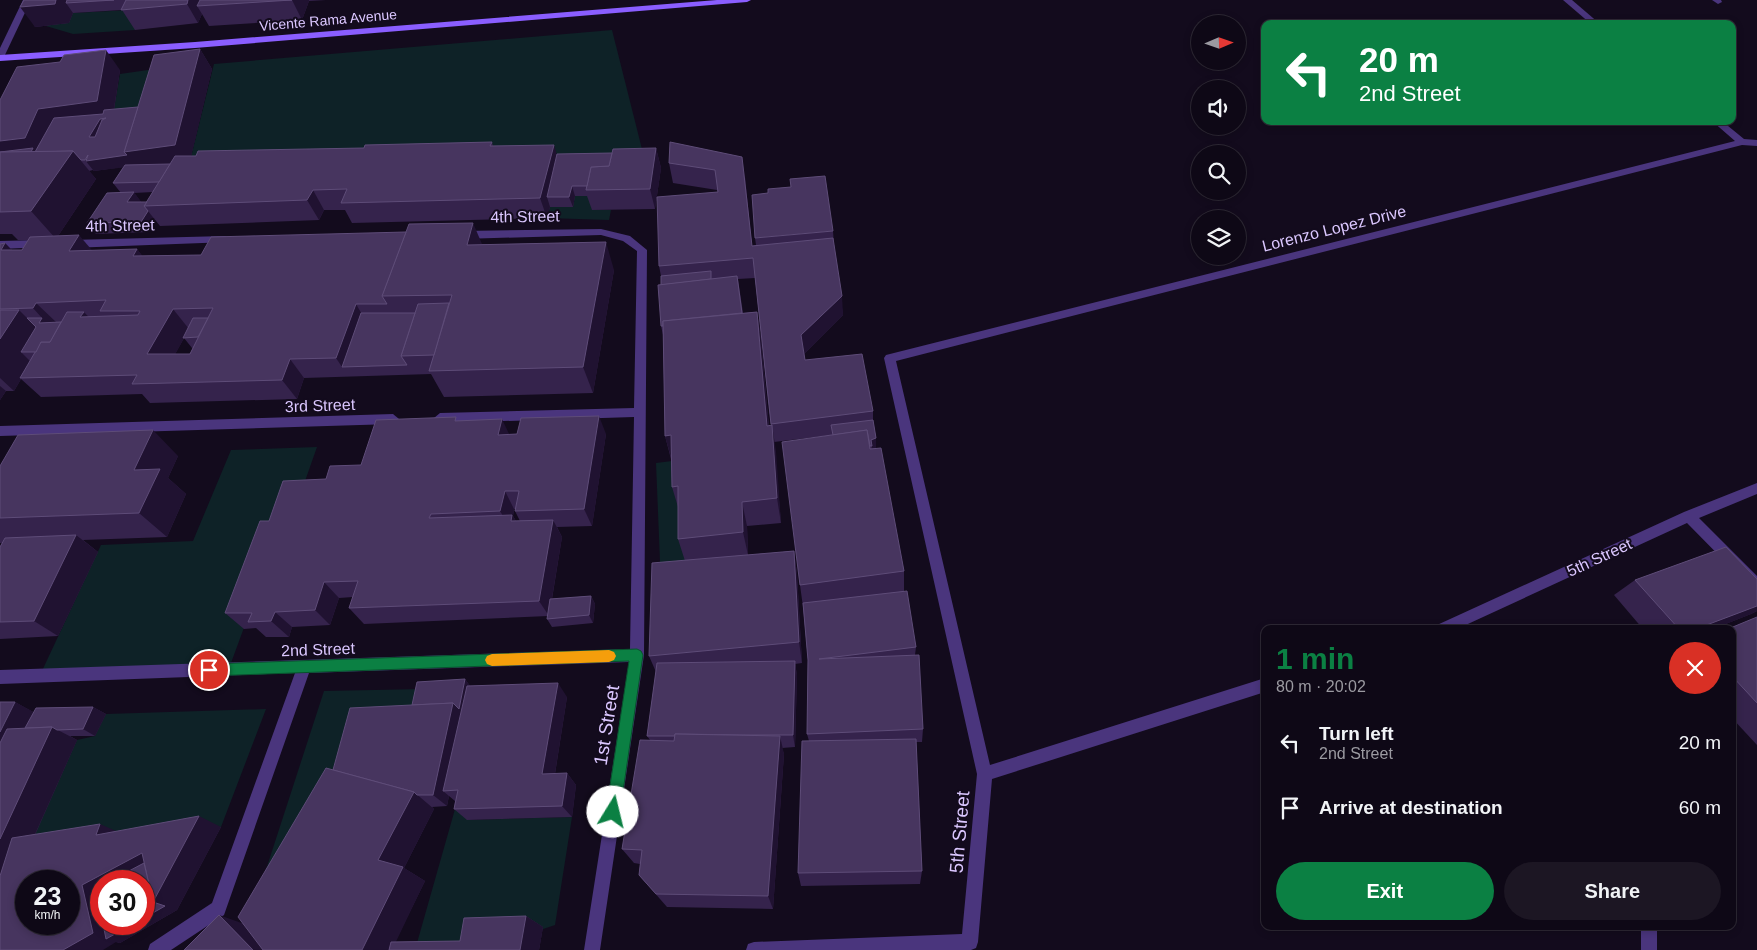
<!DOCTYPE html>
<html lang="en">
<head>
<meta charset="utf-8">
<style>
	:root { --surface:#0e0816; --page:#1c1623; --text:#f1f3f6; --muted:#9b9aa1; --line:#2e2935; --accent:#0b8043 }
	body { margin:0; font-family:Arial,sans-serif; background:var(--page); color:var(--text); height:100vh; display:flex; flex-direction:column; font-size:19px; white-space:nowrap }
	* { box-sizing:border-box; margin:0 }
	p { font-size:16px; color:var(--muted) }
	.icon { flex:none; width:28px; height:28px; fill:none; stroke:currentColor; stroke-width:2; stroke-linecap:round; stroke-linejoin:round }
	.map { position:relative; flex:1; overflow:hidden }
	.side { position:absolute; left:1261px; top:625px; width:475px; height:305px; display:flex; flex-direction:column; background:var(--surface); border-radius:10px; box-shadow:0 2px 8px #0003,0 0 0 1px var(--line) }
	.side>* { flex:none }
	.hud { position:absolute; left:1261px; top:20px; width:475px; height:105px; border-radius:10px; box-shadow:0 2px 8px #0003,0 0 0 1px var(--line); background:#0b8043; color:#fff; overflow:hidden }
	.needle { width:32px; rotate:88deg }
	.fabs { position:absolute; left:1191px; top:15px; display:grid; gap:10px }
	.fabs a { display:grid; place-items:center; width:55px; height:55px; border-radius:50%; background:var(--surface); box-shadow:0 2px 8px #0003,0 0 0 1px var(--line); font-size:25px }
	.speed { position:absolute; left:15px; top:870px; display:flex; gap:10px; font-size:25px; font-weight:700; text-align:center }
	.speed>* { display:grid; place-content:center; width:65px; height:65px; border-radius:50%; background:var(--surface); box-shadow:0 2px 8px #0003,0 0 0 1px var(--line); line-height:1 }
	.speed small { font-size:12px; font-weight:400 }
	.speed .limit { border:8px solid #d22; background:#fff; color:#111 }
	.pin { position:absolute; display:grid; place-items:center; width:42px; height:42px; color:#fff; margin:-21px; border:2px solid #fff; border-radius:50%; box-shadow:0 1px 5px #0007 }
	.me { position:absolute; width:55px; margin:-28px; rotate:9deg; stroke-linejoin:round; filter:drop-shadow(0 0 4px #0008) }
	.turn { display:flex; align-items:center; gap:18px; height:105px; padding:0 15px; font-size:22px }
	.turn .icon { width:65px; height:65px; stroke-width:2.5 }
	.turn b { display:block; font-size:35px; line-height:42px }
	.round { display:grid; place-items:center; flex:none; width:52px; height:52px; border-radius:26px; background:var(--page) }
	.headline { display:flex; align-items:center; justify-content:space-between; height:85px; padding:0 15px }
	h1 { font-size:30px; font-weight:800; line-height:38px; color:var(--accent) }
	.button { display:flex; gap:10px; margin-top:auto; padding:10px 15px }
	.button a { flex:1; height:58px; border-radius:30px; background:var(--accent); color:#fff; font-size:20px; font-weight:800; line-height:58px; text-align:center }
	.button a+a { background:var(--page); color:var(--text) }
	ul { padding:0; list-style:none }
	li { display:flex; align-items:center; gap:15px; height:65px; padding:0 15px }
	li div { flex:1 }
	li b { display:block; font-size:19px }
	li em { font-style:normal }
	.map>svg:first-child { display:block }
	.green { fill:#0e2227 }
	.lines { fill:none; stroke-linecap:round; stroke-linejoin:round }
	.service { fill:#4a357d; fill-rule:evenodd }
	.minor { fill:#4a357d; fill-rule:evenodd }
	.tertiary { fill:#4a357d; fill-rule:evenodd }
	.secondary { fill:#8a5eff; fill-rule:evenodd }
	.wall { fill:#35234c; fill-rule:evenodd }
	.shaded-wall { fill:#201231; fill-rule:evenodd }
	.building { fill:#47355f; stroke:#5e4c78; fill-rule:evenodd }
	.route { fill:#0b8043; stroke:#07532c }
	.slow { fill:#f59e0b }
	.labels { text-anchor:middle; stroke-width:4; stroke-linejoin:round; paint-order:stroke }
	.far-street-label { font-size:14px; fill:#dbc7ff; stroke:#130b1d }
	.street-label { font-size:16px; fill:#dbc7ff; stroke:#130b1d }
	.near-street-label { font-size:19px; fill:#dbc7ff; stroke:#130b1d }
</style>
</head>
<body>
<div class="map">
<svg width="1757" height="950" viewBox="0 0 1757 950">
	<rect width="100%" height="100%" fill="#130b1d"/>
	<g class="green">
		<path d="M147,0L135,30L73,34L46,26L73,13L131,10Z"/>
		<path d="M612,30L646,165H189L214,64Z"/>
		<path d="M169,67L156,115L112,121L120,74Z"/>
		<path d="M575,196H595L592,210H611L609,220L547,218L550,207Z"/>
		<path d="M317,447L285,538H277L231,663L41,673L101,545L193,541L231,450Z"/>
		<path d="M672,461L686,562L661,586L656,463Z"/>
		<path d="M424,689L417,719L261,885L324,691Z"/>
		<path d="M266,709L221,827L28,850L77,740L95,736L106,714Z"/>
		<path d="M457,802L468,820L572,817L555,925L480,950H415Z"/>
	</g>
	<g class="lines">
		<path class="service" d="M1712,0H1721L1722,2L1718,4Z"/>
		<g class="minor">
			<path d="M1563,0H1572L1600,24H1591Z"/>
			<path d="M1712,121H1722L1744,139L1757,140V146L1742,145L896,361L990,765L1265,678V692L992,779L978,942L976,948L971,950H746L748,944L754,942L962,934L977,774L884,358L886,355L1735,141Z"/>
			<path d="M601,229L630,236L647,250L644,655L600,950H584L629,662L309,673L224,915L171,950H148L150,944L212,903L295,673L0,684V670L630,649L634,417L440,423L434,418L440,413L634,408L637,251L623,241L601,235L462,239L457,235L462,231Z"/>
			<path d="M225,236L229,238V242L70,248L65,244L70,240Z"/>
			<path d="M42,240L46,241V247L0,249V241Z"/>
			<path d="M393,414L399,419L393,424L0,436V426Z"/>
			<path d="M1757,483V494L1699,518L1757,576V591L1752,589L1687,523L1457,629H1435L1437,625L1684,512Z"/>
			<rect x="1641" y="926" width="16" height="24"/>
		</g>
		<path class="tertiary" d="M23,0H31L4,57L0,60V48Z"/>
		<path class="secondary" d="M717,0H751L747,2L195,48L0,61V55L195,42Z"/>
	</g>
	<g class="wall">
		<path d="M24,0H326L309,1L302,20L209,26L202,14L198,23L135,30L122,10L73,13L69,23L35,27Z"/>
		<path d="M200,49L212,69L191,156L492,142L493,146L557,154L612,153L656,148L661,168L655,209L592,210L587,196H575L573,207H550L547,218L352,223L345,210H324L319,220L160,226L156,221L149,232L96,234L87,223L121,193L113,183L123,167L94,171L93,170L89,171L96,179L58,236L92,251L137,249L142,256L201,255L483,244L614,270L593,393L444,397L431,374L304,378L297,399L150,403L142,394L41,397L21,379L14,391H6L0,400V244L5,243L12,250H22L28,240H18L12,234H0V100L120,70L114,110L138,107ZM153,192L147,202H141L134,193ZM184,338L192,348H193L190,354H175Z"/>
		<path d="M670,142L745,177L752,246L756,245L755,238L833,231L834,245L843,315L804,354L805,360L873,411V420L876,438V448L873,449L904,571V591L916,647L915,655L923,729L922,742H916L922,871L920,884L801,886L798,873L809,741L807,734L808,660L803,607L800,585L832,435L774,442L781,523L747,526L748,555L794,551L797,574L802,663L795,664L797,675L795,747L782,748L784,754L773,909L667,907L639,875L640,864L634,863L622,849L650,740L647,736L656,672L649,656L685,561L678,539V507L672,487L671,459L665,436L663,335L661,326V276L659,266L718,192L717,190L673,183L669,163ZM755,278L771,425L769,426L761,339L757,312L743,313L738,279Z"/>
		<path d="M458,421L509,434H606L592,526L557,527L562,537L552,599L591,596L595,604L593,623L552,627L547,619L548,616L364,624L349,608L353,597L339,598L330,625L292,627L289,637H266L256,628L244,629L225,613L269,521L326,479L361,465ZM514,509H515V511L520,521H516L513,516Z"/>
		<path d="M178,456L168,478L186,494L167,537L83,540L98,552L58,636L0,639V547L2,543H0V466Z"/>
		<path d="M1757,579V611L1751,614L1713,629H1643L1614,595L1635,580Z"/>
		<path d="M1757,617V745L1732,718V629Z"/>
		<path d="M465,679L470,686L567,697L555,774L567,773L576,785L572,817L467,820L454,809L455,801L449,796L447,806L432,807L434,809L404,868L425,881L395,942L460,941L526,916L543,927L539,950H184L243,923L333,770L412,705Z"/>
		<path d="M15,702L33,712L93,707L106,714L95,736H70L77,740L35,835L221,827L177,910L120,943L116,942L0,950Z"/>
	</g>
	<g class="shaded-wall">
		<path d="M56,0H79L66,3L73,13L69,23L35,27L20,7Z"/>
		<path d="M188,0H207L197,6L202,14L198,23L187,4Z"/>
		<path d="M292,0H309V1L302,20Z"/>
		<path d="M200,49L212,69L189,165L135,166L94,171L93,170L85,160L88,155L124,152Z"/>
		<path d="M106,50L120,70L112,121L106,118L100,119L108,129L97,148L89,137L42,158L0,163V141Z"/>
		<path d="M554,145L560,165L547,197L550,207L547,218L540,198Z"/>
		<path d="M656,148L661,168L655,209L650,189Z"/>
		<path d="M73,151L96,179L56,239L31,211Z"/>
		<path d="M742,157L745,177L754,265L752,246Z"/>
		<path d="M572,186L575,196L573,207L569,197Z"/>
		<path d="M313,190L324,210L319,220L307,200Z"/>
		<path d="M134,192L142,203L127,202Z"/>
		<path d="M148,211L156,221L149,232L141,222Z"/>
		<path d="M473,223L485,251L467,245Z"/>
		<path d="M79,235L96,255L69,251Z"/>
		<path d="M606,242L614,270L593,393L583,367Z"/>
		<path d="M5,243L24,263L1,250Z"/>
		<path d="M137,249L153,269L133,256Z"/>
		<path d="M842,296L843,315L803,355L801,335Z"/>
		<path d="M36,303L56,322L39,323L42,318L33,308Z"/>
		<path d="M356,304L367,323L342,367L336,358Z"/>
		<path d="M173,309L189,329L165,373L147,354Z"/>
		<path d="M19,310L46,337L21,352L31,362L14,391L0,378V339Z"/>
		<path d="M84,312L102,331L80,317Z"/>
		<path d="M757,312L761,339L771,451L767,426Z"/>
		<path d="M290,359L304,378L297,399L282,380Z"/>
		<path d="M0,386L6,391L0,400Z"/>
		<path d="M599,416L606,434L592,526L584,509Z"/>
		<path d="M502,419L511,438L498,435Z"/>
		<path d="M772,425L776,451L781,523L777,498Z"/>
		<path d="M153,430L178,456L168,478L186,494L167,537L139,513L134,470Z"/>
		<path d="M671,435L672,461L665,436Z"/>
		<path d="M876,438V448L872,449L871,440Z"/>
		<path d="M505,491L514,509L513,516L522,532L510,528L500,511Z"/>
		<path d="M742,502L747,526L748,555L743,532Z"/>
		<path d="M553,520L562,537L549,616L539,601Z"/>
		<path d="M76,535L98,552L58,636L34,621Z"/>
		<path d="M794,551L797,574L802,663L799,642Z"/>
		<path d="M324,582L339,598L330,625L315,610Z"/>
		<path d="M591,596L595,604L593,623L589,615Z"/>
		<path d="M1757,606V611L1751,614L1713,629H1696Z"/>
		<path d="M275,612L292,627L289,637L271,621Z"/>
		<path d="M795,661L797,675L795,747L793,735Z"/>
		<path d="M465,679L471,687L443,791L449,796L447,806L433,795L453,703Z"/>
		<path d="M558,683L567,697L553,786L542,774Z"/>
		<path d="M15,702L41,716L0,801V732Z"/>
		<path d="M93,707L106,714L95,736L83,729Z"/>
		<path d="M52,727L77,740L28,850L0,950V839Z"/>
		<path d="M780,736L784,754L773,909L768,896Z"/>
		<path d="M567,773L576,785L572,817L562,806Z"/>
		<path d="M414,792L434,809L404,868L425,881L392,950H362L378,860Z"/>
		<path d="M199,816L221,827L177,910L120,943L116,942L103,950H63L82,885ZM101,881H132L153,902L144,918V924H101Z"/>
		<path d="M100,824L125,835H96Z"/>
		<path d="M219,915L250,926L273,950H253Z"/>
		<path d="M526,916L543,927L539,950H520Z"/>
	</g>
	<g class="building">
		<path d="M24,0H56L55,4L20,7Z"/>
		<path d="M67,0H114L66,3Z"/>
		<path d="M126,0H188L187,4L121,10Z"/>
		<path d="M200,0H292L197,6Z"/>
		<path d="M200,49L175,145L124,152L154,55Z"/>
		<path d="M106,50L97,101L38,109L25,138L0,141V100L17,67L60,62L64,55Z"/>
		<path d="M138,107L124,152L127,155L86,161L88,155L85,160H81L73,151L35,152L54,118L103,114L104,110ZM106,118L102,120L95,137H89L100,119Z"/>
		<path d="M492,142L490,146L554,145L540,198L341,203L347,189L313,190L307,200L144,206L175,156H196L198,151L364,148L365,145Z"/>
		<path d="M670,142L742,157L752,246L833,238L842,296L801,335L805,360L862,354L873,411L771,424L753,258L659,266L657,197L718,192L715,170L669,163Z"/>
		<path d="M33,148L31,152L0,153V152Z"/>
		<path d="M656,148L650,189L586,190L591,167L609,166L613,149Z"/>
		<path d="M73,151L31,211L0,212V152Z"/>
		<path d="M612,153L609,166L591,167L587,186H572L569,197H547L557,154Z"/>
		<path d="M170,164L159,182L113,183L125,165Z"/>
		<path d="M825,176L833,231L755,238L752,195L768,193V189L791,187L790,179Z"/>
		<path d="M134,192L127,202H147L144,206L148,211L141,222L87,223L107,193Z"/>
		<path d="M473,223L467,245L606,242L583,367L429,371L452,295L382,296L409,224Z"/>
		<path d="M406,232L382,296L387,304H356L336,358L290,359L282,380L132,384L137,375L20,378L41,342H50L67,312H84L80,317L138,315L140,311H100L106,300L36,303L33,308L0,309V244L5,243L1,250H22L30,237L79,235L69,251L137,249L133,256L201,255L211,237ZM213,308L190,354H147L173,309Z"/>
		<path d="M711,271V279L661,285V276Z"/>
		<path d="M737,276L742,313L663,321V326H661L658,285Z"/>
		<path d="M449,303L434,355L401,356L418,304Z"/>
		<path d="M0,310H19L0,339Z"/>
		<path d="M757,312L767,426L772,425L777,498L742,502L743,532L678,539V486L672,487L671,435L665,436L663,321Z"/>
		<path d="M361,313H415L401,356L407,365L342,367Z"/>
		<path d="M27,318H42L39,323L61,322L50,342H41L36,352H21L36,327Z"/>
		<path d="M193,318H208L198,337L183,338Z"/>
		<path d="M599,416L584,509L515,511L519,491H505L500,511L431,514L429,518L512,515L511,521L553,520L539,601L349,608L358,581L324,582L315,610L275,612L271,621L248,622L252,613H225L260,521H269L283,481L326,479L330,466L361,465L376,420L456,417L455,421L502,419L498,435L517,434L521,418Z"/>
		<path d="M873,420L876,438L871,440L872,446H870L867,430L833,435L831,425Z"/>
		<path d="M153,430L134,470L160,469L139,513L0,518V466L18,435Z"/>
		<path d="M867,430L870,449L881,448L904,571L800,585L782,442Z"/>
		<path d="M76,535L34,621L0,622V547L5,538Z"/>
		<path d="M1726,547L1757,579V606L1696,629H1679L1635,580Z"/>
		<path d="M794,551L799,642L649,656L652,563Z"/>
		<path d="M907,591L916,647L819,659L919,655L923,729L807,734L808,660L803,603Z"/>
		<path d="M591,596L589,615L547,619L550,599Z"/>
		<path d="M1757,617V703L1732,676V629H1728Z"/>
		<path d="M795,661L793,735H746L675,734V736H647L657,663Z"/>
		<path d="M465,679L459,709L453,703L412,705L417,682Z"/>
		<path d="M558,683L542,774L567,773L562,806L454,809L458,790L443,791L467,686Z"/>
		<path d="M0,702H15L0,732Z"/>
		<path d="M453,703L433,795H417L414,792L333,770L350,708Z"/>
		<path d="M93,707L83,729L57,730L52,727L25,728L36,708Z"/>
		<path d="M52,727L0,839V743L7,729Z"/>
		<path d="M675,734L780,736L768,896L656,894L639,875L642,850L622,849L640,740L674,741Z"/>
		<path d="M916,739L922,871L798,873L802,741Z"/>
		<path d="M326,768L414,792L378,860L403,867L362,950H263L238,917Z"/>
		<path d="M199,816L153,902L142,853L82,885L93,933L63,950H0V876L12,838L100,824L96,835ZM26,881H69V924H26Z"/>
		<path d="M144,863L153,902L165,906L144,918V881H110Z"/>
		<path d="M101,886V918L95,889Z"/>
		<path d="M219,915L253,950H184Z"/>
		<path d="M526,916L520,950H389L391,942L460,941L464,918Z"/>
		<path d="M103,924H133L106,939Z"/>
	</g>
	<path class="route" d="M637,649L641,651L643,655L620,812L618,817L613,819L608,817L606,812L629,661L209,676L205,674L203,670L205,666L209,664Z"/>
	<path class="slow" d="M609,650L614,652L616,656L614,660L609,662L492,666L487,664L485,660L487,656L492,654Z"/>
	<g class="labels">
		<g class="far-street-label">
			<text transform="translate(328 20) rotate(-5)" y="5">Vicente Rama Avenue</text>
		</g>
		<g class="street-label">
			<text transform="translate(525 216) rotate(-1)" y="6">4th Street</text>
			<text transform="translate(120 225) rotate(-1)" y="6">4th Street</text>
			<text transform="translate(1334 228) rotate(-14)" y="6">Lorenzo Lopez Drive</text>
			<text transform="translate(320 405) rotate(-2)" y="6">3rd Street</text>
			<text transform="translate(1599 557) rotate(-25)" y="6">5th Street</text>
			<text transform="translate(318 649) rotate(-2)" y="6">2nd Street</text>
		</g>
		<g class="near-street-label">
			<text transform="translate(606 725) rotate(-81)" y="7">1st Street</text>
			<text transform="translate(959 832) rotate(-85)" y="7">5th Street</text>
		</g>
	</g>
</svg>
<div class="fabs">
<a><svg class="needle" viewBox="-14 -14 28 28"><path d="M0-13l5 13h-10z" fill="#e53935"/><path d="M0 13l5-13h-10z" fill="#9b9aa1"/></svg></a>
<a><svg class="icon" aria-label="sound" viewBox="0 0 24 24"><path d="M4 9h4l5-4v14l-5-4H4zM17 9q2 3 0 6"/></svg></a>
<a><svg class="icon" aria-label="search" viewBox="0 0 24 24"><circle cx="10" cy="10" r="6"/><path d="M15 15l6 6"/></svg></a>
<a><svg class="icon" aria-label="layers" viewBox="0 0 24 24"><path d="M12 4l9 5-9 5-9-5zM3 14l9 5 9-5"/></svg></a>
</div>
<div class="speed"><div>23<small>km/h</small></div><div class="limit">30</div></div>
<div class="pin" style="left:209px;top:670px;background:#d93025"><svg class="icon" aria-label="arrive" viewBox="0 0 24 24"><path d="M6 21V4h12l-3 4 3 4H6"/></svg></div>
<svg class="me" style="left:613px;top:812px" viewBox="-20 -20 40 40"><circle r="19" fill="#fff"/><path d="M0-13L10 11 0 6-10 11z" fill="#0b8043"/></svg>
<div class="hud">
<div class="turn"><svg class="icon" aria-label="left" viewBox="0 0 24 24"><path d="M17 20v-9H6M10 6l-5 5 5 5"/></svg><div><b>20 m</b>2nd Street</div></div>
</div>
<section class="side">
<div class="headline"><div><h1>1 min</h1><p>80 m · 20:02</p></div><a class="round" style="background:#d93025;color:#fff"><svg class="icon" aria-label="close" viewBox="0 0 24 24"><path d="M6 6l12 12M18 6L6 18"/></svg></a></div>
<ul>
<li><svg class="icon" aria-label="left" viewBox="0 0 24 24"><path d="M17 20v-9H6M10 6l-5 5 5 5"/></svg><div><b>Turn left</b><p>2nd Street</p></div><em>20 m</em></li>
<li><svg class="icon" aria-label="arrive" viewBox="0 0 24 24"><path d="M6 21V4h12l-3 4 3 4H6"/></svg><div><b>Arrive at destination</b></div><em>60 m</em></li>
</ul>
<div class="button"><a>Exit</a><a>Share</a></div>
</section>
</div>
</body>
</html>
